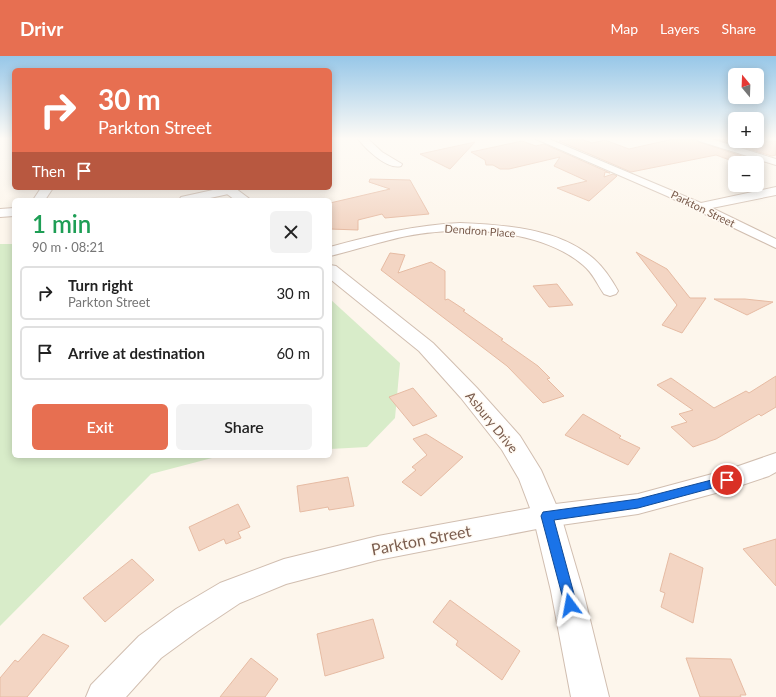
<!DOCTYPE html>
<html lang="en">
<head>
<meta charset="utf-8">
<style>
	:root { --surface:#fff; --page:#f2f2f2; --text:#222; --muted:#767676; --line:#e0e0e0; --accent:#e76f51 }
	body { margin:0; font-family:Lato,sans-serif; background:var(--page); color:var(--text); height:100vh; display:flex; flex-direction:column; font-size:15px; white-space:nowrap }
	* { box-sizing:border-box; margin:0 }
	p { font-size:13px; color:var(--muted) }
	.icon { flex:none; width:22px; height:22px; fill:none; stroke:currentColor; stroke-width:2; stroke-linecap:round; stroke-linejoin:round }
	.map { position:relative; flex:1; overflow:hidden }
	.drawer { position:absolute; left:12px; top:142px; width:320px; height:260px; display:flex; flex-direction:column; background:var(--surface); border-radius:6px; box-shadow:0 2px 10px #0003 }
	.drawer>* { flex:none }
	.hud { position:absolute; left:12px; top:12px; width:320px; height:122px; border-radius:6px; box-shadow:0 2px 10px #0003; background:#e76f51; color:#fff; overflow:hidden }
	.needle { width:26px; rotate:341deg }
	.fabs { position:absolute; left:728px; top:12px; display:grid; gap:8px }
	.fabs a { display:grid; place-items:center; width:36px; height:36px; border-radius:6px; background:var(--surface); box-shadow:0 2px 10px #0003; font-size:20px }
	.pin { position:absolute; display:grid; place-items:center; width:34px; height:34px; color:#fff; margin:-17px; border:2px solid #fff; border-radius:50%; box-shadow:0 1px 4px #0007 }
	.me { position:absolute; width:44px; margin:-22px; rotate:347deg; stroke-linejoin:round; filter:drop-shadow(0 0 3px #0008) }
	.turn { display:flex; align-items:center; gap:14px; height:84px; padding:0 20px; font-size:18px }
	.turn .icon { width:52px; height:52px; stroke-width:2.5 }
	.turn b { display:block; font-size:28px; line-height:34px }
	.then { display:flex; align-items:center; height:38px; padding:0 20px; background:#0003; gap:8px; font-size:15px }
	.round { display:grid; place-items:center; flex:none; width:42px; height:42px; border-radius:6px; background:var(--page) }
	.head { display:flex; align-items:center; justify-content:space-between; height:68px; padding:0 20px }
	h1 { font-size:24px; font-weight:600; line-height:30px; color:#1e9e55 }
	.action { display:flex; gap:8px; margin-top:auto; padding:8px 20px }
	.action a { flex:1; height:46px; border-radius:6px; background:var(--accent); color:#fff; font-size:16px; font-weight:600; line-height:46px; text-align:center }
	.action a+a { background:var(--page); color:var(--text) }
	ul { padding:0; list-style:none }
	li { display:flex; align-items:center; gap:12px; height:54px; margin:0 8px 6px; padding:0 12px; border:2px solid var(--line); border-radius:6px }
	li div { flex:1 }
	li b { display:block; font-size:15px }
	li em { font-style:normal }
	header { display:flex; align-items:center; gap:24px; box-sizing:border-box; height:56px; padding:0 20px; background:var(--accent); color:#fff }
	header strong { font-size:19px }
	nav { display:flex; gap:22px; margin-inline-start:auto; font-size:14px }
	.map>svg:first-child { display:block }
	.green { fill:#d8ecc9 }
	.building { fill:#f3d5c3; stroke:#e6bba3 }
	.lines { fill:none; stroke-linecap:round; stroke-linejoin:round }
	.minor-casing { stroke:#d1beb0; stroke-width:2 }
	.tertiary-casing { stroke:#d1beb0; stroke-width:2 }
	.minor { fill:#fff; fill-rule:evenodd }
	.tertiary { fill:#fff; fill-rule:evenodd }
	.route { fill:#1a73e8; stroke:#114b97 }
	.labels { text-anchor:middle; stroke-width:3; stroke-linejoin:round; paint-order:stroke }
	.far-street-label { font-size:11px; fill:#7a5c4d; stroke:#fffaf3 }
	.street-label { font-size:13px; fill:#7a5c4d; stroke:#fffaf3 }
	.near-street-label { font-size:16px; fill:#7a5c4d; stroke:#fffaf3 }
</style>
</head>
<body>
<header>
<strong>Drivr</strong>
<nav><a>Map</a><a>Layers</a><a>Share</a></nav>
</header>
<div class="map">
<svg width="776" height="641" viewBox="0 0 776 641">
	<rect width="100%" height="100%" fill="#fdf6ec"/>
	<g class="green">
		<path d="M0,188H14V400H240L212,402L151,418L0,570Z"/>
		<path d="M330,243L400,307L395,362L367,391L330,393Z"/>
	</g>
	<g class="building">
		<path d="M573,83H581L592,87L605,84L629,93L673,83H696L699,86L754,104L738,107L716,99L631,116L559,85Z"/>
		<path d="M715,83H735V85H776V99L772,100Z"/>
		<path d="M522,85L536,90L544,88L610,117L605,116L604,121L613,118L617,120L589,145L557,132L587,125L554,110L560,101L509,113H500L493,109H486L485,104L471,96Z"/>
		<path d="M475,86L450,113L420,98Z"/>
		<path d="M370,123L410,124L429,158L385,162L382,158L358,164V174L330,173V147L390,133L369,126Z"/>
		<path d="M636,196L667,213L690,242H706L682,277L662,269L677,249Z"/>
		<path d="M390,197L405,199L398,217L431,206L445,215V244L448,243L465,254L463,255L503,283L501,284L538,310L550,322L547,323L564,340L543,347L507,310L381,214Z"/>
		<path d="M557,228L573,249L549,251L533,230Z"/>
		<path d="M714,243H745L773,246L747,259Z"/>
		<path d="M776,320V351L761,360L759,358L716,383L693,391L671,371L687,366L679,358L693,354L657,329L671,322L714,352L746,335L749,337Z"/>
		<path d="M413,332L437,360L413,370L389,341Z"/>
		<path d="M583,358L621,380L619,382L640,392L628,409L565,379Z"/>
		<path d="M426,378L463,401L421,440L402,426L416,414L412,411L427,399L413,383Z"/>
		<path d="M348,421L354,450L329,454L328,451L300,456L297,430Z"/>
		<path d="M238,448L250,471L238,476L241,482L226,488L224,483L199,495L189,471Z"/>
		<path d="M776,483V530L743,493Z"/>
		<path d="M670,497L703,512L693,567L661,551L665,537L660,535Z"/>
		<path d="M132,503L154,524L105,566L83,542Z"/>
		<path d="M450,544L520,595L502,624L456,589L458,585L433,566Z"/>
		<path d="M373,563L384,602L325,620L317,578Z"/>
		<path d="M43,578L69,590L27,641H0V622L15,604L18,606Z"/>
		<path d="M251,602L278,623L265,641H220Z"/>
		<path d="M686,602L731,603L746,639H740L741,641H700Z"/>
	</g>
	<g class="lines">
		<defs>
			<g id="minor">
				<path d="M358,83H368L382,96L402,108L401,110C387,114 366,93 358,83Z"/>
				<path d="M536,83H549L701,147L776,131V139L712,152L776,183V192L667,140Z"/>
				<path d="M697,83H711L776,103V109L699,85Z"/>
				<path d="M41,132H53L45,144H33Z"/>
				<path d="M222,132H234L235,134L233,137L201,144H179L181,141Z"/>
				<path d="M14,152V160L0,161V153Z"/>
				<path d="M460,167C505,169 559,172 594,203C604,212 612,224 618,235L616,238L610,240L604,238C597,228 593,217 583,209C540,172 460,170 407,180C381,185 356,194 330,200V191C374,179 415,169 460,167Z"/>
				<path d="M776,397V416L769,420L727,434L638,458L547,471L378,504L286,528L240,547L198,575L161,602L126,641H86L91,629L139,580L176,553L220,527L284,503L378,480L547,449L638,438L727,414Z"/>
			</g>
			<g id="tertiary">
				<path d="M219,132H235L251,144H235Z"/>
				<path d="M330,209L336,210L433,287L477,332L520,380L541,414L561,460L583,535L609,641H571L551,535L533,460L519,423L502,394L461,342L419,295L330,223Z"/>
			</g>
		</defs>
		<use href="#minor" class="minor-casing"/>
		<use href="#tertiary" class="tertiary-casing"/>
		<use href="#minor" class="minor"/>
		<use href="#tertiary" class="tertiary"/>
	</g>
	<linearGradient id="sky" x2="0" y2="1"><stop stop-color="#97c7e8"/><stop offset="0.48" stop-color="#fefbf6"/><stop offset="1" stop-color="#fefbf6" stop-opacity="0"/></linearGradient>
	<rect width="776" height="172" fill="url(#sky)"/>
	<path class="route" d="M727,420L731,421L732,424L731,427L638,452L554,464L577,549L575,554L570,556L566,554L541,460L543,456L638,443Z"/>
	<g class="labels">
		<g class="far-street-label">
			<text transform="translate(703 153) rotate(26)" y="4">Parkton Street</text>
			<text transform="translate(480 175) rotate(4)" y="4">Dendron Place</text>
		</g>
		<g class="street-label">
			<text transform="translate(492 366) rotate(51)" y="5">Asbury Drive</text>
		</g>
		<g class="near-street-label">
			<text transform="translate(421 484) rotate(-11)" y="6">Parkton Street</text>
		</g>
	</g>
</svg>
<div class="fabs">
<a><svg class="needle" viewBox="-14 -14 28 28"><path d="M0-13l5 13h-10z" fill="#e53935"/><path d="M0 13l5-13h-10z" fill="#767676"/></svg></a>
<a>+</a>
<a>−</a>
</div>
<div class="pin" style="left:727px;top:424px;background:#d93025"><svg class="icon" aria-label="arrive" viewBox="0 0 24 24"><path d="M6 21V4h12l-3 4 3 4H6"/></svg></div>
<svg class="me" style="left:570px;top:549px" viewBox="-20 -20 40 40"><path d="M0-17L14 15 0 8-14 15z" fill="#1a73e8" stroke="#fff" stroke-width="4"/></svg>
<div class="hud">
<div class="turn"><svg class="icon" aria-label="right" viewBox="0 0 24 24"><path d="M7 20v-9h11M14 6l5 5-5 5"/></svg><div><b>30 m</b>Parkton Street</div></div>
<div class="then">Then<svg class="icon" aria-label="arrive" viewBox="0 0 24 24"><path d="M6 21V4h12l-3 4 3 4H6"/></svg></div>
</div>
<section class="drawer">
<div class="head"><div><h1>1 min</h1><p>90 m · 08:21</p></div><a class="round"><svg class="icon" aria-label="close" viewBox="0 0 24 24"><path d="M6 6l12 12M18 6L6 18"/></svg></a></div>
<ul>
<li><svg class="icon" aria-label="right" viewBox="0 0 24 24"><path d="M7 20v-9h11M14 6l5 5-5 5"/></svg><div><b>Turn right</b><p>Parkton Street</p></div><em>30 m</em></li>
<li><svg class="icon" aria-label="arrive" viewBox="0 0 24 24"><path d="M6 21V4h12l-3 4 3 4H6"/></svg><div><b>Arrive at destination</b></div><em>60 m</em></li>
</ul>
<div class="action"><a>Exit</a><a>Share</a></div>
</section>
</div>
</body>
</html>
